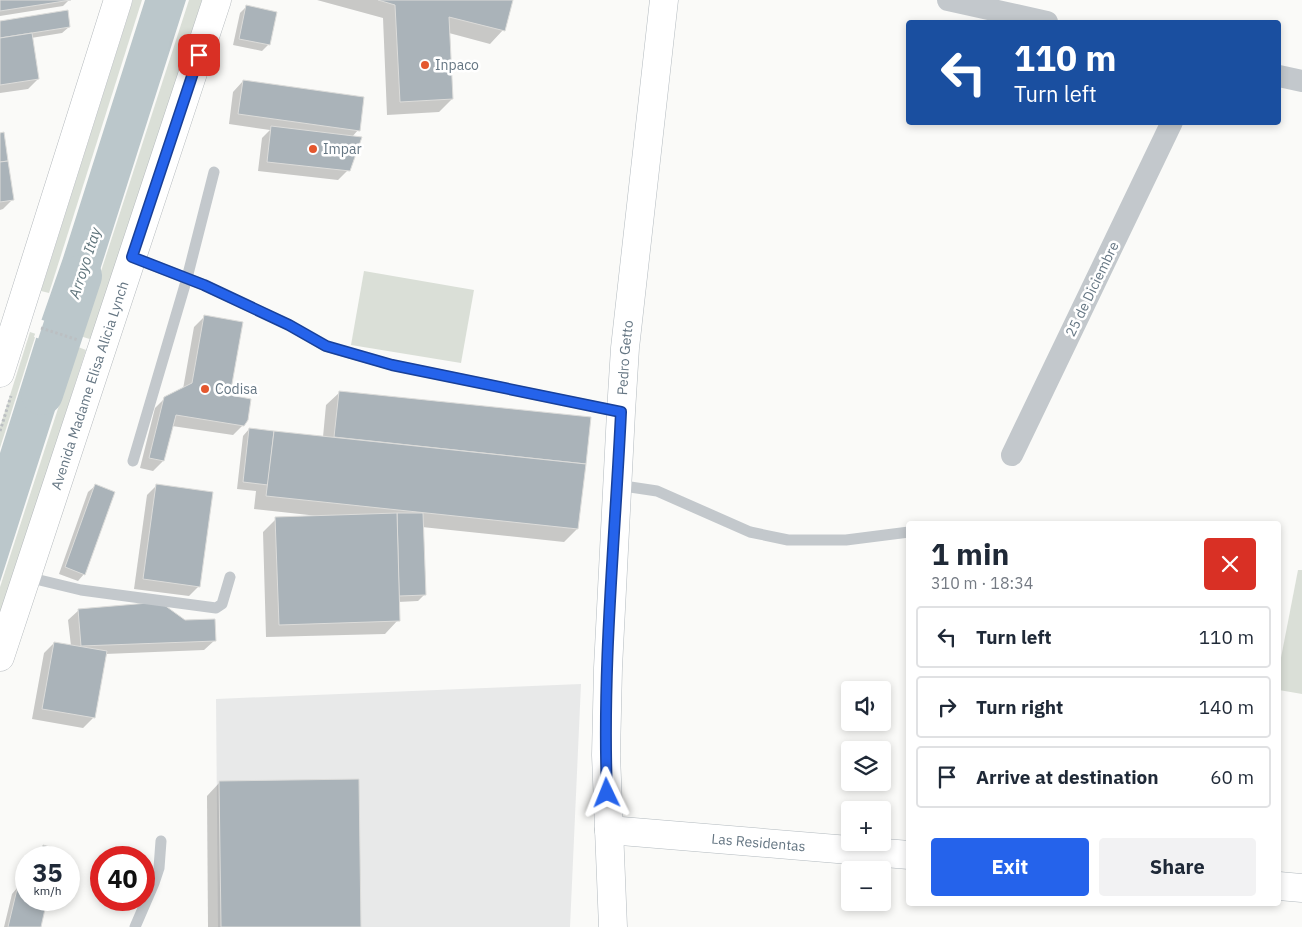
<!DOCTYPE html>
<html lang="en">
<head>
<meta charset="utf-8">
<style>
	:root { --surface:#fff; --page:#f2f2f3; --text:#1f2937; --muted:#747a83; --line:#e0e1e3; --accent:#2563eb }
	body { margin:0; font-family:"IBM Plex Sans",sans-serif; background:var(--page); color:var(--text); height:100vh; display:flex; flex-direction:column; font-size:19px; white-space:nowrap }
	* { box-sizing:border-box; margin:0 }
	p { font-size:16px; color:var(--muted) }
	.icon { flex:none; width:28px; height:28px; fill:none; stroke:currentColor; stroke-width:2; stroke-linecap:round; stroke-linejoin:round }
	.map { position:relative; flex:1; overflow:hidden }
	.drawer { position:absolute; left:906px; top:521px; width:375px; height:385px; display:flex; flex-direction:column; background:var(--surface); border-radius:5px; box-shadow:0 2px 8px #0003 }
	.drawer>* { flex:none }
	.hud { position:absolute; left:906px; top:20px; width:375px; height:105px; border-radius:5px; box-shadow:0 2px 8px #0003; background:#1a4fa0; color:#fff; overflow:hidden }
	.buttons { position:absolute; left:841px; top:681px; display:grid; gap:10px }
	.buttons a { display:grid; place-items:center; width:50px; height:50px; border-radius:5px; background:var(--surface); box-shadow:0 2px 8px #0003; font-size:25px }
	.speed { position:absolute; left:15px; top:846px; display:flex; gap:10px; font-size:25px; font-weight:700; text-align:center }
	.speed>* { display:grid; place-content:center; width:65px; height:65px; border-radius:50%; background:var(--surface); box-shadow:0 2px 8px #0003; line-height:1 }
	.speed small { font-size:12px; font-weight:400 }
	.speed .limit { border:8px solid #d22; background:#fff; color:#111 }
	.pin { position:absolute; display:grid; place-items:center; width:42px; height:42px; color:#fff; margin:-21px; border-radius:10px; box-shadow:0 2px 8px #0006 }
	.me { position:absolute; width:55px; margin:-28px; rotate:358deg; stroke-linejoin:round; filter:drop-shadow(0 0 4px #0008) }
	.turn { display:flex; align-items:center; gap:18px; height:105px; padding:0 25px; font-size:22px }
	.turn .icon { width:65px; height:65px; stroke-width:2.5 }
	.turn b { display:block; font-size:35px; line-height:42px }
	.round { display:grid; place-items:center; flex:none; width:52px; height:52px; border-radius:5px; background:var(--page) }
	.headline { display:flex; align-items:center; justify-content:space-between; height:85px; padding:0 25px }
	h1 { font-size:30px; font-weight:700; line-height:38px }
	.primary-button { display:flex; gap:10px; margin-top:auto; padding:10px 25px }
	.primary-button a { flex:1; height:58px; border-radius:5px; background:var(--accent); color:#fff; font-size:20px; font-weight:700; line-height:58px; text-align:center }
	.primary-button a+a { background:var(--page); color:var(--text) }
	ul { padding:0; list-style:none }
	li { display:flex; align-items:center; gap:15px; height:62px; margin:0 10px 8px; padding:0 15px; border:2px solid var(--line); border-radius:5px }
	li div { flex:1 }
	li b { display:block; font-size:19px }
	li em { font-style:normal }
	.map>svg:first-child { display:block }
	.built { fill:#e8e9e9 }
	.green { fill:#dadfd7 }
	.water { fill:#bbc7cb }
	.pier { fill:#fafaf8 }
	.shadow { fill:#0003 }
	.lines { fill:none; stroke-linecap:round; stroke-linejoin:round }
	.river { stroke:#bbc7cb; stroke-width:42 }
	.building { fill:#aab3b9; stroke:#dcdcda }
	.secondary-casing { stroke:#b3babf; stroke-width:29 }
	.highway-casing { stroke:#b4b9bd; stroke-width:29 }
	.path { stroke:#bbbfc2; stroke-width:3; stroke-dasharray:2.5 2.5; stroke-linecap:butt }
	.lane { stroke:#c3c8cc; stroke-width:11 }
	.street { stroke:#c3c8cc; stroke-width:22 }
	.secondary { stroke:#fff; stroke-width:28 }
	.highway { stroke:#fff; stroke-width:28 }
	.route-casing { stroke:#184099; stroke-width:12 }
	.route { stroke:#2563eb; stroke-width:9 }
	.poi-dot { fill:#e4572e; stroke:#fff; stroke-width:2 }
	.labels { text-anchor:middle; stroke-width:5; stroke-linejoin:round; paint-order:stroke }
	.poi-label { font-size:14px; fill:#657683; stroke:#fff; text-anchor:start }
	.street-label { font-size:14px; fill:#657683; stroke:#fff }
	.water-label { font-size:15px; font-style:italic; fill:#60757c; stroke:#fff }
</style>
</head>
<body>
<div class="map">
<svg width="1302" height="927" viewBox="0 0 1302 927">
	<rect width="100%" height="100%" fill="#fafaf8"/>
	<path class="built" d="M581,684L570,927H218L216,699Z"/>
	<g class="green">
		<path d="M133,0H142L49,293L41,291Z"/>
		<path d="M189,0H202L96,341L80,336Z"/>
		<path d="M364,271L474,290L461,363L351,345Z"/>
		<path d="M30,332L36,334L0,448V427Z"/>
		<path d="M78,347L86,350L0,617V587Z"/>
		<path d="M1298,570H1302V694L1279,690V668Z"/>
	</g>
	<path class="water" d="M145,0H186L79,336L71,333L68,342L76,345L0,582V453L38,332L68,342L70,334L40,324L63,258Z"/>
	<path class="pier" d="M39,319L83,333L80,338L72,336L71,340L79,344L77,351L34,337L36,331L38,330L66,339L67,335L39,326Z"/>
	<g class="shadow">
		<path d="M0,0H69L63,6L0,16Z"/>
		<path d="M317,0H511L503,30L490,44L449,33L452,99L439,112L387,115L383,18Z"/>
		<path d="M246,7L276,13L268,45L262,51L233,45L240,13Z"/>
		<path d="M0,22L69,27L62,33L31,38L38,79L28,89L0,93Z"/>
		<path d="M243,81L358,130L352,137L348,170L338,180L258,171L262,138L270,130L229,124L233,92Z"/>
		<path d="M0,134L13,199L3,209L0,210Z"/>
		<path d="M204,317L229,396L243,425L233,435L172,426L163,461L153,471L140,468L155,408L165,398L183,389L194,327Z"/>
		<path d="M340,392L589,418L577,529L564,542L422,527L425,594L418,601L398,602V620L385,634L266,637L263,532L276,519L318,516L254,509L256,491L237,489L243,436L249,429L323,437L326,405Z"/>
		<path d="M157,485L199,586L189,596L134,589L147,495Z"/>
		<path d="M95,486L84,574L78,581L59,574L88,492Z"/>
		<path d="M79,610L185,621L215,640L204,650L105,654L93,718L83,728L32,719L44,653L54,643L71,646L68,620Z"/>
		<path d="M220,782L360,927H208L207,796Z"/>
		<path d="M43,846L57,858H35L37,853Z"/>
		<path d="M18,887L26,889V900H46L39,927H4L12,894Z"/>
	</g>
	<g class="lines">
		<path class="river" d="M42,394L81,276"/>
	</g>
	<g class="building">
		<path d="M0,0H71L0,11Z"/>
		<path d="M378,0H513L505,31L449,17L453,99L400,102L395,5Z"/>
		<path d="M246,5L277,12L270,45L239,39Z"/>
		<path d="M68,10L70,27L0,38V21Z"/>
		<path d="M32,33L39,79L0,85V38Z"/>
		<path d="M243,80L364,97L360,131L238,114Z"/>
		<path d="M271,126L362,137L350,171L267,162Z"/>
		<path d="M4,132L8,161L0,162V133Z"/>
		<path d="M8,161L14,200L0,202V162Z"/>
		<path d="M204,315L243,322L230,395L251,399L248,420L244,426L176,415L164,461L149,458L164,397L192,383Z"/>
		<path d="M339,391L591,417L586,464L334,437Z"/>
		<path d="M249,428L274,431L268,485L243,482Z"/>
		<path d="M274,431L586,464L578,529L266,496Z"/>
		<path d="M95,484L115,492L85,575L65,567Z"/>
		<path d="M156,484L213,492L200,587L143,579Z"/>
		<path d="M397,513H423L426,595L399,596Z"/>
		<path d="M397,513L400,621L279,625L275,517Z"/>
		<path d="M160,602L185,620L215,619L216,641L81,646L78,609Z"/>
		<path d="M54,642L107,651L95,718L42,709Z"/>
		<path d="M359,779L361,927H221L219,781Z"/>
		<path d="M43,845L60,850L58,858H40Z"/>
		<path d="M18,885L26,888V900H47L41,927H8Z"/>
	</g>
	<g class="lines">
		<defs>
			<g id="secondary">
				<path id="s1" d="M609,830L909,855"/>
				<path d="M1279,886L1302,888"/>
				<path id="s2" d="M613,927L606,755L608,668L621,412L625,348L664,0"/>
			</g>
			<g id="highway">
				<path d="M0,373L118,0"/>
				<path id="s3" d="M0,657L217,0"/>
			</g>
		</defs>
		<use href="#secondary" class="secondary-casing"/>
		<use href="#highway" class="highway-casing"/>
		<g class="path">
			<path d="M41,328L78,340"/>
			<path d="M0,431L11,396"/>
		</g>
		<g class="lane">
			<path d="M132,257L204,285L289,325L325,346L392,365L621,412"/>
			<path d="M133,461L187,278L214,172"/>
			<path d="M617,485L657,491L750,532L788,540H846L909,532"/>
			<path d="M27,577L81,590L216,608L222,604L230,577"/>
			<path d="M135,927L154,883L159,868L161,841"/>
		</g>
		<g class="street">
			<path d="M948,0L1047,22"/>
			<path d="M1279,76L1302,81"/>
			<path d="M1012,455L1172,122"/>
		</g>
		<use href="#secondary" class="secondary"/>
		<use href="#highway" class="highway"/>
	</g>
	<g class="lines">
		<defs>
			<path id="route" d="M199,55L132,257L204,285L289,325L326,346L392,365L621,412C615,539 602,666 607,793"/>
		</defs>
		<use href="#route" class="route-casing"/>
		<use href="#route" class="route"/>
	</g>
	<g class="poi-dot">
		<circle cx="425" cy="65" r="5"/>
		<circle cx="313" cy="149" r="5"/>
		<circle cx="205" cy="389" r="5"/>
	</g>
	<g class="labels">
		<g class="poi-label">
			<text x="435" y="70">Inpaco</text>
			<text x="323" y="154">Impar</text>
			<text x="215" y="394">Codisa</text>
		</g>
		<g class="street-label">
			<text transform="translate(1092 289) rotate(-64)" y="5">25 de Diciembre</text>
			<text dy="5" stroke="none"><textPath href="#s2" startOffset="570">Pedro Getto</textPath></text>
			<text dy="5" stroke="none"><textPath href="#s3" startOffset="286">Avenida Madame Elisa Alicia Lynch</textPath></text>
			<text dy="5" stroke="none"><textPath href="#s1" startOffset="150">Las Residentas</textPath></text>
		</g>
		<g class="water-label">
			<text transform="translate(85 263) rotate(-72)" y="5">Arroyo Itay</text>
		</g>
	</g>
</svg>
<div class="buttons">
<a><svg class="icon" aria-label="sound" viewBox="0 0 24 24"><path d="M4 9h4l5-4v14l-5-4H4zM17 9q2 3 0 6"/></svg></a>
<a><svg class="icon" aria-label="layers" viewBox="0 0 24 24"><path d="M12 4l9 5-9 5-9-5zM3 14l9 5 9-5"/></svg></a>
<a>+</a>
<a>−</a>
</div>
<div class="speed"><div>35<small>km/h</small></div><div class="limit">40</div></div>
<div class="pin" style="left:199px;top:55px;background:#d93025"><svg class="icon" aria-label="arrive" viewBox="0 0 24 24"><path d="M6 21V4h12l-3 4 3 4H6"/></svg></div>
<svg class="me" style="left:607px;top:793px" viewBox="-20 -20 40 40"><path d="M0-17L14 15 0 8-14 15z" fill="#2563eb" stroke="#fff" stroke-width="4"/></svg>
<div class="hud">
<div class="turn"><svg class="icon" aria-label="left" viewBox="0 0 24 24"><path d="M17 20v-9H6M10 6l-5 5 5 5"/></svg><div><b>110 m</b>Turn left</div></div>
</div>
<section class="drawer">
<div class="headline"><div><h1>1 min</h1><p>310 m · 18:34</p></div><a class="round" style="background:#d93025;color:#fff"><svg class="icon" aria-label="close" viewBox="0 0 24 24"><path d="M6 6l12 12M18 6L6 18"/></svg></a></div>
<ul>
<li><svg class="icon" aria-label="left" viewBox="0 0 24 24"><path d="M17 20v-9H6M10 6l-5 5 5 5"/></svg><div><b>Turn left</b></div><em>110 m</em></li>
<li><svg class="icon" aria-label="right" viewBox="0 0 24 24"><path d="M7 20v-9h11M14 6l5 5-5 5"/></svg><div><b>Turn right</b></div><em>140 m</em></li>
<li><svg class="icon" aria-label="arrive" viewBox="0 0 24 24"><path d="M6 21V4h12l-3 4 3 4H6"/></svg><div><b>Arrive at destination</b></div><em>60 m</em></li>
</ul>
<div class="primary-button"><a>Exit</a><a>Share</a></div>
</section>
</div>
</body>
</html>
